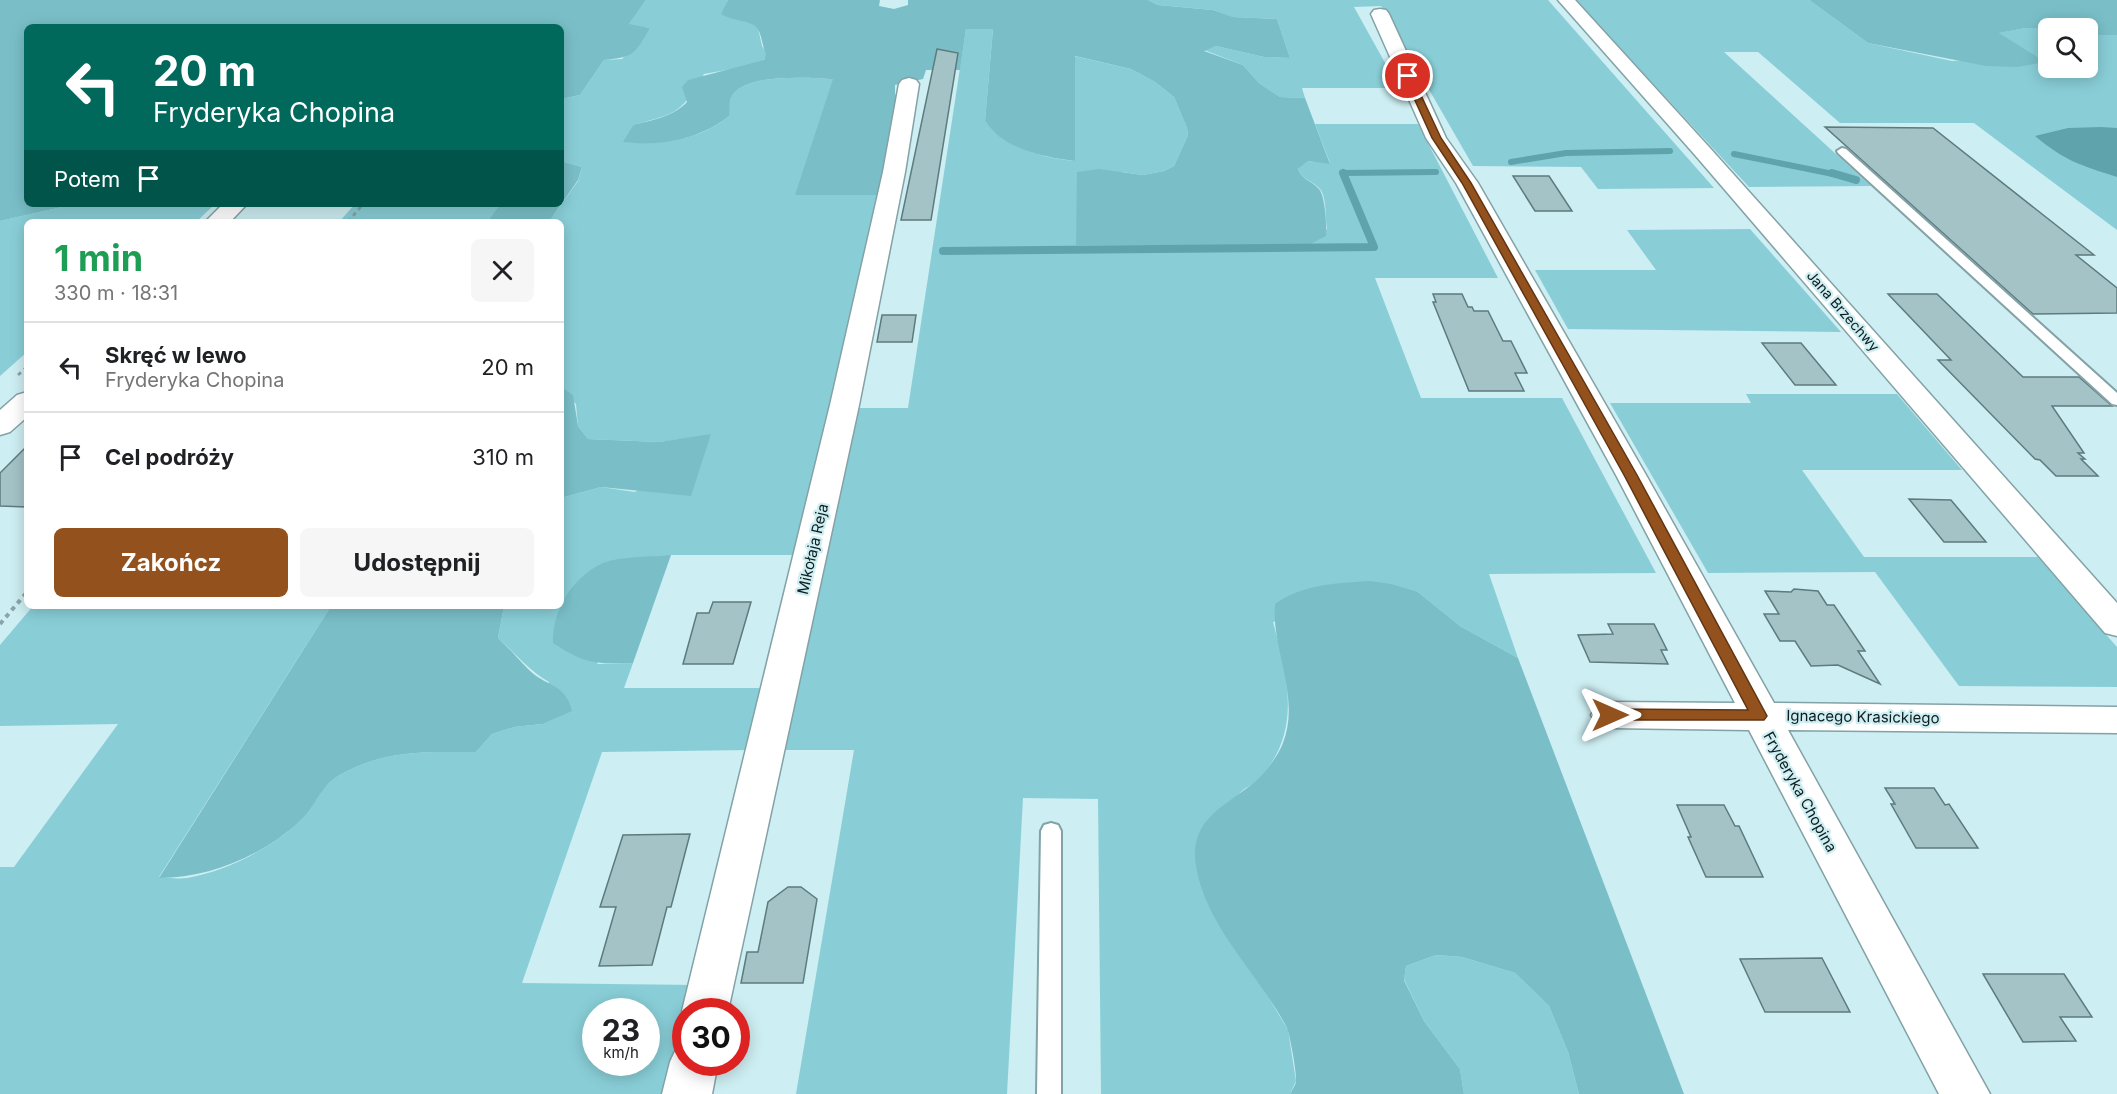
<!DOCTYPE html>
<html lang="pl">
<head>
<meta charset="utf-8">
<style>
	:root { --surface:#fff; --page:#f6f6f6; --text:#202124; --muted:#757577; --line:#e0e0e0; --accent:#93521d }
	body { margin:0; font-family:Inter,sans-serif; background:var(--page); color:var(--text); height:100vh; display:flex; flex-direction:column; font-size:22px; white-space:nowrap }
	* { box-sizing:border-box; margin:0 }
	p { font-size:20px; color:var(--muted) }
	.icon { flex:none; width:33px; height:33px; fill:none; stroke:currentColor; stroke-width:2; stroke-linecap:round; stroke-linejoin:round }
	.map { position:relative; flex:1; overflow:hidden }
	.drawer { position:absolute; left:24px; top:219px; width:540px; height:390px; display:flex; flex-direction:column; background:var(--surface); border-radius:9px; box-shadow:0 3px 15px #0003 }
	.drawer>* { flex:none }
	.top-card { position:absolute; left:24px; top:24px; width:540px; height:183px; border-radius:9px; box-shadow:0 3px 15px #0003; background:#00695c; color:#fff; overflow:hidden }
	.buttons { position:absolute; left:2038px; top:18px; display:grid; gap:12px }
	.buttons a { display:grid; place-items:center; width:60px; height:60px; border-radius:9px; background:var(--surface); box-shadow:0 3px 15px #0003; font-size:30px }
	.speed { position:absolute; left:582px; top:998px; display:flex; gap:12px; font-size:30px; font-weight:700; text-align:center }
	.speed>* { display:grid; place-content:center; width:78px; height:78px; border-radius:50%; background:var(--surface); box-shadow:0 3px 15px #0003; line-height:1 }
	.speed small { font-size:15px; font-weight:400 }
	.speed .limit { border:9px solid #d22; background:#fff; color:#111 }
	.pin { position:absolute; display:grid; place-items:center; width:51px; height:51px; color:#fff; margin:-26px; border:3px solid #fff; border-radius:50%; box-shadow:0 2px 6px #0007 }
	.me { position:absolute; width:66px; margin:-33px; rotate:90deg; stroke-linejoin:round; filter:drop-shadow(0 0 4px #0008) }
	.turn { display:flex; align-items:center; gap:21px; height:126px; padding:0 30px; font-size:27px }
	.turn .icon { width:78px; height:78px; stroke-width:2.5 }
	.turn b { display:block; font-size:42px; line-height:51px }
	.then { display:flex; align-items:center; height:57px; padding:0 30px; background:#0003; gap:12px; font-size:22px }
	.round { display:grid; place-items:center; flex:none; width:63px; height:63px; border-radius:9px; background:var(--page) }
	.head { display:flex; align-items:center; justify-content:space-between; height:102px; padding:0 30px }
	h1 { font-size:36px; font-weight:700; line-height:45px; color:#1e9e55 }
	.action { display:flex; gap:12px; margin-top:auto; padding:12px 30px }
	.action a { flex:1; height:69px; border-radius:9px; background:var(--accent); color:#fff; font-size:24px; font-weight:700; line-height:69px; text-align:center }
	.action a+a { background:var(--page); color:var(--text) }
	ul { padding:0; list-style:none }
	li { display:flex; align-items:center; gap:18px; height:90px; padding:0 30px; border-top:2px solid var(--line) }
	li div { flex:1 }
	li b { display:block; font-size:22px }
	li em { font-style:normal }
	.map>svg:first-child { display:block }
	.green { fill:#89ced7; fill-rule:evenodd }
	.forest { fill:#7abfc8 }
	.water { fill:#5fa4ad }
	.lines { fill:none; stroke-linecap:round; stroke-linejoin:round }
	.stream-far1 { stroke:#5fa4ad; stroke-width:6 }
	.stream { stroke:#5fa4ad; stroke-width:8 }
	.building { fill:#a3c3c7; stroke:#5d7b7f; stroke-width:1.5 }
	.lane-casing { stroke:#83a2a6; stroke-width:4 }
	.street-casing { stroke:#83a2a6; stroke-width:3 }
	.path-far1 { stroke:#8aa4a7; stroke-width:3; stroke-dasharray:4 4; stroke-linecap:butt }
	.path { stroke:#8aa4a7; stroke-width:4; stroke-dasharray:4.5 4.5; stroke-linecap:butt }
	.lane { fill:#fff; fill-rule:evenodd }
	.street { fill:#fff; fill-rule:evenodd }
	.route { fill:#93521d; stroke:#603513; stroke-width:1.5 }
	.labels { text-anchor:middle; stroke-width:4.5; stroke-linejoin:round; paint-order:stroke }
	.far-street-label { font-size:14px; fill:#101c1e; stroke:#cdeef2 }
	.street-label { font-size:15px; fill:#101c1e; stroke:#cdeef2 }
</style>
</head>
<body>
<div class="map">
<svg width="2117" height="1094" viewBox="0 0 2117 1094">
	<rect width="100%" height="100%" fill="#cdeef2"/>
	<g class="green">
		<path d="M646,0H728L727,2L743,21L752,23L758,28L762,46L767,54L763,61L748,66L704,74C680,114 678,113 633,125L624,142C661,144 699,141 729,116C729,111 729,103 731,98C742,72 811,78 834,79L880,195L796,555H671L597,664L633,663L624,688H764L751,750L602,752L522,983L697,985L686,1011L685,1032L671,1094H0V867H14L118,724L0,726V645L33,606H331L159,877C168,878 178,879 187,878C227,871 270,849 300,821C314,808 322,785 338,776C385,749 424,752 476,752L492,734L514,727L542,724L549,682C528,670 516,654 498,638L504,606H561V498L601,487L635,492L711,435L659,442L588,439L578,426L576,404L561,387V222H549L578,181L582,167L561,161V99L580,95L604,60L622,59L650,28L628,25ZM596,1011H646V1062H596Z"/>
		<path d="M1148,0H1548L1714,188L1598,189L1581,167L1473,166L1381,6L1354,7L1399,88H1302L1305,98L1280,97L1259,83L1243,65L1204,50L1216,46L1264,57L1290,58L1277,19L1232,17L1213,10L1158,5Z"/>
		<path d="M1575,0H1809L1868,43L1952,61L2038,57L1998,33L2026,28H2050L2049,68H2088V35H2117V230L1974,123H1840L1758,52H1724L1871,186L1749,187Z"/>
		<path d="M966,29H993L985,121C1001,147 1046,159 1075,161L1074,56L1131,69L1155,82L1174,97L1187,128L1188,135L1174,166L1164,171L1143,175L1122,172H1077V245H1308L1327,229C1325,218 1327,198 1320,189C1313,181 1302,180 1298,169L1307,161L1330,163L1315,124H1418L1498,278H1375L1421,398H1562L1656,573L1489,574L1518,658L1460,626L1418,592L1273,622C1288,678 1302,731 1260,778C1254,785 1244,787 1238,795C1222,816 1210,842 1196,865L1207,902L1233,947L1266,993L1288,1030L1296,1081L1290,1094H1101L1098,799L1023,798L1007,1094H796L854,750H781L858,408H908Z"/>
		<path d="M75,204H215L196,222H27V352L0,376V221Z"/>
		<path d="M355,204H500L487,222H339Z"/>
		<path d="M1750,229L1841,332L1568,329L1535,270H1656L1627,230Z"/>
		<path d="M1746,394H1897L1962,470H1802L1864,557H2038L2117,647V687L1959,686L1875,572L1708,573L1610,403H1751Z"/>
		<path d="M1436,955L1462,957L1515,973L1549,1006L1568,1052L1579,1094H1464L1460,1069L1424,1021L1404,979L1406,966Z"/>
	</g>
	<g class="forest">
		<path d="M0,0H646L629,24L650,28C635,54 634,57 604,60L580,95L561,99V27H27V204H75L0,221Z"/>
		<path d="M728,0H880L879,6L894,9L908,5V0H1148L1158,5L1213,10L1233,17L1277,19L1290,58L1264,57L1216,46L1204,51L1243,65L1259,83L1280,97L1305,98L1330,164L1308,161L1298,169C1302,180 1312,181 1319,189C1325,195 1327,226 1326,236L1308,245H1076L1077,172L1099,169L1143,175L1164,171L1174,166L1188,135L1187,128L1174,97L1155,82L1131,69L1075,56V161C1044,157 1002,149 985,121L993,29H966L960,70H926L923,79L895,85V94L900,100L880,195H795L833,79C811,78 742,72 731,98C729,103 730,111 729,116C701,139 659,147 623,142L633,125C652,120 673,117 687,102L682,87L688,80L764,60L766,54C762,46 762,33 756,27C752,21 732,21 721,14Z"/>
		<path d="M1809,0H2117V35H2088V28H2026L1999,33L2038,57L2039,63L2018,67L1986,66L1868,43Z"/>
		<path d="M561,161L582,167L578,180L549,222H487L500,204H561Z"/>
		<path d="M561,387L573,395L578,426L588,439L659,442L711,434L691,496L601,487L561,498Z"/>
		<path d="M671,555L633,663C595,664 585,664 553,643C552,611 572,578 601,564C618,556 651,557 671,555Z"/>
		<path d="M1370,581L1391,584L1418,592L1460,626L1518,658L1684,1094H1579L1568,1052L1549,1006L1515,973L1462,957L1436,955L1406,966L1404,980L1424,1021L1460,1069L1464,1094H1290C1292,1090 1295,1086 1296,1082C1297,1073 1290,1036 1287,1028C1259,974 1206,928 1196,866C1188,818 1227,806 1257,780C1266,772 1279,754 1283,743C1301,696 1271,649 1275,604C1303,584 1337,583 1370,581Z"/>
		<path d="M331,606H504L498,638C509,648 518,659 528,669C545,687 565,682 572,711L542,724L514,727L492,734L476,752C424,752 385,749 338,776C321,786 314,809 300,821C262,856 210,878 159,878Z"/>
	</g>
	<path class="water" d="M2101,127L2117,128V177C2080,165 2065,161 2035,136L2068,128Z"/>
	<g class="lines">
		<g class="stream-far1">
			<path d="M1734,154L1838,175"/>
			<path d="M1511,162L1566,153L1670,151"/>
			<path d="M1344,175L1343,173L1436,172"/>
		</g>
		<g class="stream">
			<path d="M1832,173L1856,180"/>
			<path d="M943,251L1374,247L1343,173"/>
		</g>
	</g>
	<g class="building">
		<path d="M937,49L958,53L931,220H901Z"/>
		<path d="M1825,127L1933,128L2094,255H2076L2117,288V313L2033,314Z"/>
		<path d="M1513,176H1549L1572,211H1535Z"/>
		<path d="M1433,294H1462L1468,307H1472L1474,311H1488L1503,341H1511L1527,373H1515L1524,391H1469L1433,302H1436Z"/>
		<path d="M1888,294H1937L2023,377H2079L2112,406H2052L2084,453H2078L2085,459H2081L2098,476H2056L2040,460L2035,459L1938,360H1951Z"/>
		<path d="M882,315H916L912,342H877Z"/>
		<path d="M1762,343H1801L1836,385H1795Z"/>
		<path d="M27,446V507L0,506V473Z"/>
		<path d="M1909,499L1951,500L1986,542H1944Z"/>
		<path d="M1794,589L1818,591L1827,605H1834L1865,651H1858L1880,684L1838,665L1811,666L1795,641H1780L1764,614H1779L1765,591L1791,592Z"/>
		<path d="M713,602H751L733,664H683L697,613H709Z"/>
		<path d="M1608,624H1654L1667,650H1661L1668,664L1590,662L1578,635L1613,634Z"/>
		<path d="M1885,788H1934L1945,805L1949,804L1978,848H1916L1891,804H1895Z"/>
		<path d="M1677,805H1724L1735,826H1739L1763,877H1706L1688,837H1691Z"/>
		<path d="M690,834L671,907H667L652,965L599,966L616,907H600L623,835Z"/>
		<path d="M788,887H801L817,899L803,983H741L747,952H758L768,902Z"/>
		<path d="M1822,958L1850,1012H1765L1740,959Z"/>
		<path d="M1983,974H2064L2092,1017H2060L2076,1041L2023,1042Z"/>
	</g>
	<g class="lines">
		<defs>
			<g id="lane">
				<path d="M1842,148L1846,149L2117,393V405L2112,404L1838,153L1837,151Z"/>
				<path d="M1051,823L1058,825L1061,831V1094H1037L1041,831L1044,825Z"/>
			</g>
			<g id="street">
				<path d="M1558,0H1575L1709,147L2117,603V636L2105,633L1695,155Z"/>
				<path d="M1380,9L1386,10L1389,14L1446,138L1478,183L1646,475L1774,703L2117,707V733L1788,730L1990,1094H1939L1749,730L1610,728L1597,724L1591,715L1597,706L1610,702L1735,703L1616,475L1456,183L1426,138L1371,14L1374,10Z"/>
				<path d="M909,78L916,80L919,84L905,172L859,405L728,1011H686V1019L682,1011L830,405L883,172L899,84L902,80Z"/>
				<path d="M223,204H247L230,222H205Z"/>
				<path d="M27,392V417L10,432L0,435V410L17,395Z"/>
				<path d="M686,1044V1062H718L712,1094H662L670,1062L677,1047Z"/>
			</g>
		</defs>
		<use href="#lane" class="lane-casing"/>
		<use href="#street" class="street-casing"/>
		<g class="path-far1">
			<path d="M348,222L363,204"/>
			<path d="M18,375L27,367"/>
		</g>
		<path class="path" d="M0,624L27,592"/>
		<use href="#lane" class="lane"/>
		<use href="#street" class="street"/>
	</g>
	<path class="route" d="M1408,74L1412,76L1441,138L1471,183L1637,475L1767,716L1764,720H1610L1604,719L1602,715L1604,711L1610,709L1748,710L1624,475L1462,183L1432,138L1404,76Z"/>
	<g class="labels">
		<g class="far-street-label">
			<text transform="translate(1843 311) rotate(49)" y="5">Jana Brzechwy</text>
		</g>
		<g class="street-label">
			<text transform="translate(813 549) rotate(-77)" y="5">Mikołaja Reja</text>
			<text transform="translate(1863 717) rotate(1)" y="5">Ignacego Krasickiego</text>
			<text transform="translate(1800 792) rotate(61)" y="5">Fryderyka Chopina</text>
		</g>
	</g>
</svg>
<div class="buttons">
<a><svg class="icon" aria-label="search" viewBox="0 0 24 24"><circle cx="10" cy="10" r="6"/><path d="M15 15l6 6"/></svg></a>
</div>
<div class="speed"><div>23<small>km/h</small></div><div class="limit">30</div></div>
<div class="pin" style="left:1408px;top:76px;background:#d93025"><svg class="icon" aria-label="arrive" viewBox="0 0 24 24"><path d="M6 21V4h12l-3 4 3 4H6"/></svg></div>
<svg class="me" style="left:1610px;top:715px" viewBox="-20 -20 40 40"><path d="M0-17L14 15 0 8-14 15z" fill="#93521d" stroke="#fff" stroke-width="4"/></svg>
<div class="top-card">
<div class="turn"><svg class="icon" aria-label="left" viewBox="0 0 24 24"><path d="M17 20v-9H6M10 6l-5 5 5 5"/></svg><div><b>20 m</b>Fryderyka Chopina</div></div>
<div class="then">Potem<svg class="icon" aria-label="arrive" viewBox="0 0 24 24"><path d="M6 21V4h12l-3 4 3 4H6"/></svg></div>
</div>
<section class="drawer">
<div class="head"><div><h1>1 min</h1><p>330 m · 18:31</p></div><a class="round"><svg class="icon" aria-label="close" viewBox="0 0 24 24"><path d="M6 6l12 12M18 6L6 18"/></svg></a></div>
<ul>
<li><svg class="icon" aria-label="left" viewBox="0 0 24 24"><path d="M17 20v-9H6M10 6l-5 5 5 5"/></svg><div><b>Skręć w lewo</b><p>Fryderyka Chopina</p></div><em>20 m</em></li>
<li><svg class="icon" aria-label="arrive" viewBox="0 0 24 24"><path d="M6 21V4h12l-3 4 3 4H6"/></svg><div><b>Cel podróży</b></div><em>310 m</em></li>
</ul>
<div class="action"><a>Zakończ</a><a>Udostępnij</a></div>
</section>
</div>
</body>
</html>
